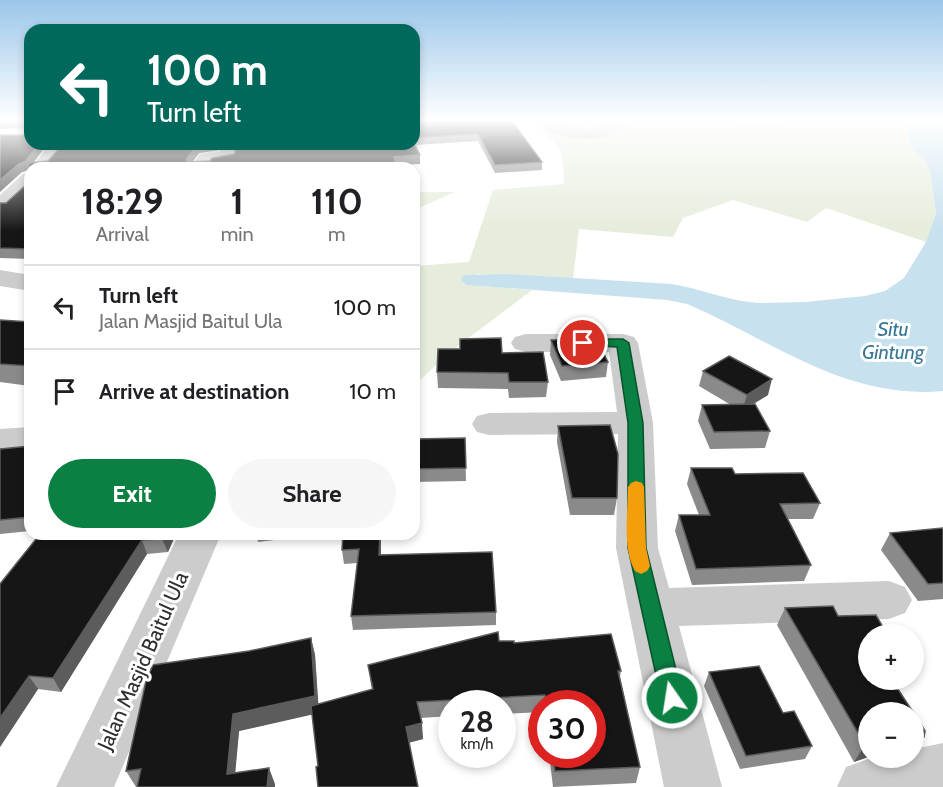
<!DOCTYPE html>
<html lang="en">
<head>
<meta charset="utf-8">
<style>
	:root { --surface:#fff; --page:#f6f6f6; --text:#202124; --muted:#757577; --line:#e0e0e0; --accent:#0b8043 }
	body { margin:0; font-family:Cabin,sans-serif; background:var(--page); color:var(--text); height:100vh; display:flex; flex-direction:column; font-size:22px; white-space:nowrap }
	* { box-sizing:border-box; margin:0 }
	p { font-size:20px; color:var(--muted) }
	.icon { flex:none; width:33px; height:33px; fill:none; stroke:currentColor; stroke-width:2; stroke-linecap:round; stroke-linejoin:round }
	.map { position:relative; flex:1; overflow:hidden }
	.panel { position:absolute; left:24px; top:162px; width:396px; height:378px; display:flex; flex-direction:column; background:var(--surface); border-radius:18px; box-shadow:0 3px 9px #0003 }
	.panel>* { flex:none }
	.hud { position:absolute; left:24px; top:24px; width:396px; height:126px; border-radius:18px; box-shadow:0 3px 9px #0003; background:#00695c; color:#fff; overflow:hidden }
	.controls { position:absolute; left:858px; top:624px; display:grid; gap:12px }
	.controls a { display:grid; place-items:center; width:66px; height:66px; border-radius:50%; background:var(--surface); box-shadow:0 3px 9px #0003; font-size:30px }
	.speed { position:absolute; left:438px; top:690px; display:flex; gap:12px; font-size:30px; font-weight:700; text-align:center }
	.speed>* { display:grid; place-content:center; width:78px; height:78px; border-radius:50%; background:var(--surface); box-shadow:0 3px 9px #0003; line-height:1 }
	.speed small { font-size:15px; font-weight:400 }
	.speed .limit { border:9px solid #d22; background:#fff; color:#111 }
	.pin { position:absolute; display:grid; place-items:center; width:51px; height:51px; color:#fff; margin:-26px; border:3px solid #fff; border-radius:50%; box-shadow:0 2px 6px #0007 }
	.me { position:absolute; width:66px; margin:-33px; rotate:347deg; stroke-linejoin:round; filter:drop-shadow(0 0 4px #0008) }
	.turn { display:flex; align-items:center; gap:21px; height:126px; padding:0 24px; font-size:27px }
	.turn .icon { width:78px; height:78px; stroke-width:2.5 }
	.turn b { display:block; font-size:42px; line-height:51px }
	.eta { display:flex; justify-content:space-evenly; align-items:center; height:102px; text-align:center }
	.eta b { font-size:36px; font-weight:700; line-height:42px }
	.primary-button { display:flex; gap:12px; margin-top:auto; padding:12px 24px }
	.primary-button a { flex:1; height:69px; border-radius:36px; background:var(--accent); color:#fff; font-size:24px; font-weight:700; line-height:69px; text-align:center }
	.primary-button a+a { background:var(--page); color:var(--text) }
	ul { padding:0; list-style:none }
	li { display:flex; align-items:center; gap:18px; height:84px; padding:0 24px; border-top:2px solid var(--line) }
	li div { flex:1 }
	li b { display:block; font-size:22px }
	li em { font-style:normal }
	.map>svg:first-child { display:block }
	.green { fill:#e6eddc }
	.water { fill:#c7e1ee }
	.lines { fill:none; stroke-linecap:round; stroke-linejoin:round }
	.minor { fill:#ccc; fill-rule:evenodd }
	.wall { fill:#8a8a8a }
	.shaded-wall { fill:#5c5c5c }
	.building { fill:#161616; stroke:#5c5c5c; stroke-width:1.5 }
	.route { fill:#0b8043; stroke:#07532c; stroke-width:1.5 }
	.slow { fill:#f59e0b }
	.labels { text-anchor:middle; stroke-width:6; stroke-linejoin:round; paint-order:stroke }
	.water-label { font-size:20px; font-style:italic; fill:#377697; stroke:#fff }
	.near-street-label { font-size:21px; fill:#2f2f2f; stroke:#fff }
</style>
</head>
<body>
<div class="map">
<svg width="943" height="787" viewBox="0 0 943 787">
	<rect width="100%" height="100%" fill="#fff"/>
	<g class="green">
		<path d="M528,121H720L740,124L904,121L910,144L916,153L926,161L930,171L936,213L926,242L826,208L807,222L733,200L683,218L673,237L579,229L573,279L476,274L480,286L532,290L450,352L414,386V266L469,262L493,190L564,184C563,146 559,142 528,121Z"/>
		<path d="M414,192H455L414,210Z"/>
	</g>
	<path class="water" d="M904,121H943V391C844,400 772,340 687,304L667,300L480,286L467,285L462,281L461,278L465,275L506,274L672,284C702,289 729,301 758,303L805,302L865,296L885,291L904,278L926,242L936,213L930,171L926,161L912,149Z"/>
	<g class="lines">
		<g class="minor">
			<path d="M537,121H558L585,130L612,121H633C613,145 557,145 537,121Z"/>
			<path d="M50,144H69L49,168L30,169Z"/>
			<path d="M223,144H241L234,161L212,164L210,168H190L199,155L220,152Z"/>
			<path d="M30,172V190L8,210L0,211V195L23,174Z"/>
			<path d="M0,270L30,275V291L0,286Z"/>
			<path d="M526,334H623L634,337L638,343L653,423L658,548L669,588L889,581L905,587L912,600L905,613L889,619L679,626L722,787H664L616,548L618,434L489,435L477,432L472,424L477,416L489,413L617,412L609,352H526L515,349L511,343L515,337Z"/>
			<path d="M30,427V451L0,453V429Z"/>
			<path d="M179,534H221L114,787H56Z"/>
			<path d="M943,743V787H837L846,767L871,758H914V749Z"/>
		</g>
	</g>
	<g class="wall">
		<path d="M0,121H30V144H47L34,162L48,161L63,144H222L218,150L199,153L192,162L414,144V121H512L542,162V170L495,173L478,141L415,145L420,155V164L30,168V259L0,258V203H6L28,183L29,170L22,172L27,135L29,132L30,128L0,129Z"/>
		<path d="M0,320L30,322V386L0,382Z"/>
		<path d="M551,340L608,362L606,377L561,381L550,355Z"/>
		<path d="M502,353L548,382L546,397L509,398L508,389L438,388L437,372Z"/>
		<path d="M703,371L768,395L752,404L770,431L765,448L710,449L698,421L702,405H731L699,386Z"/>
		<path d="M558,426L617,498L614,515H570L557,442Z"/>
		<path d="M465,438L466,481L414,482V439Z"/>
		<path d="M30,446V531L0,534V449Z"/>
		<path d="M691,468L735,474L820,503L813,519H788L811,565L804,581L692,585L675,531L679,515H699L687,484Z"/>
		<path d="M943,528V599L918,601L881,550L890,533Z"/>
		<path d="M40,534H176L168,552L147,554L61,692L38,689L0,747V584Z"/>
		<path d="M256,534H324L258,542Z"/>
		<path d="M343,534H381V555L496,612V625L353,630L351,616L357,563L344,564L342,550Z"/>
		<path d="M785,608L838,616L868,634V757L854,762L777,625Z"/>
		<path d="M311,638L315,655L318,704L372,690L368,665L499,641L514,643L621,671L620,677L640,767L636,783L553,787L549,754H592V704H542V712L502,714V704H452V716L420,718L423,739L318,766L312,714L239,731L235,772L275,784V787H136L126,771L249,651Z"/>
		<path d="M709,672L783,713L812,746L805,759L740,769L704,686Z"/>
		<path d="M914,713L924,737L914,751Z"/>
	</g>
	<g class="shaded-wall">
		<path d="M39,144H47L28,170L22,172L0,192V180L19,164Z"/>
		<path d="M203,144H222L218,150L199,153L188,168L186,160L197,145Z"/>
		<path d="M420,155V164L394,165V157Z"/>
		<path d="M772,379L768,395L742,411L747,395Z"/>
		<path d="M165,534H176L168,552L162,539Z"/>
		<path d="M380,534H381V569L379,555Z"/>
		<path d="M142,540L147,554L61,692L53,678Z"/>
		<path d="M311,638L315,655L319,713L239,731L234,787L227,774L233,714Z"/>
		<path d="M29,676L38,689L0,747V718Z"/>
		<path d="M422,723L423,739L408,743L406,727Z"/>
		<path d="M868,744V757L854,762L865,745Z"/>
		<path d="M269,768L275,784V787H267Z"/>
	</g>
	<g class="building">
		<path d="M28,121H30V144H39L25,162L19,164L0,180V135H27L29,132L30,123Z"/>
		<path d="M414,121H512L542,162L495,165L478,134L414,138Z"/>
		<path d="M414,143L420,155L394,157L397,168H30V249L0,248V203H6L28,183L29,163L48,161L63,144H203L197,145L186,160L188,162L210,161L212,158L234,154L238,144H414Z"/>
		<path d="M0,320L30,322V366L0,364Z"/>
		<path d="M501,338L502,353L543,352L548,382H509L508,373L437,372L438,349H460V339Z"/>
		<path d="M596,339L608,362L562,366L551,340Z"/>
		<path d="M729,356L772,379L747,395L703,371Z"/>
		<path d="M755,404L770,431L714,432L702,405Z"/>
		<path d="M610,425L618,454L617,498H572L558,426Z"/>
		<path d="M465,438L466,468L414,469V439Z"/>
		<path d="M30,446V517L0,520V449Z"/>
		<path d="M691,468H732L735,474L803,473L820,503L780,504L811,565L696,569L679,515H710Z"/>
		<path d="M943,528V583L928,584L890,533Z"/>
		<path d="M40,534H165L162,539L142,540L53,678L29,676L0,718V584Z"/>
		<path d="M343,534H380L379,555L492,552L496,612L351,616L359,549L342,550Z"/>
		<path d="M833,606L838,616L876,615L887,634H868V680H892L913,712H868V744L865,745L785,608Z"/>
		<path d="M498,632L499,641H514V643L611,634L621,671H618L640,767L555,771L553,754H592V704H546L545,695L417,702L422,723L406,727L418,787H318L316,767L318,766L311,706L373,689L368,665Z"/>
		<path d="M311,638L315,696L233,714L227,774L269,768L267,787H137L141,769L126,771L146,681L153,665L249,651Z"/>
		<path d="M759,666L783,713L794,711L812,746L746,756L709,672Z"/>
		<path d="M914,713L925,731L924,737L914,738Z"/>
	</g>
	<linearGradient id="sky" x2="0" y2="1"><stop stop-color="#9bc6ea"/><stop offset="0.52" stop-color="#fff"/><stop offset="1" stop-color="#fff" stop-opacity="0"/></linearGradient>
	<rect width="943" height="231" fill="url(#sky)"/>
	<path class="route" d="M583,339H623L629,343L643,423L646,548L683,698L680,705L672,708L664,705L661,698L628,548V423L617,347L579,345L577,343L579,340Z"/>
	<path class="slow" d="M636,481L642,483L644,487L646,548L650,566L647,571L641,574L635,571C622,548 628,513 628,487L631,483Z"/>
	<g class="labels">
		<g class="water-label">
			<text x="893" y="336">Situ<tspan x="893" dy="23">Gintung</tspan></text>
		</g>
		<g class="near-street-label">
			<text transform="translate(143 661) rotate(-66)" y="7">Jalan Masjid Baitul Ula</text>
		</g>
	</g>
</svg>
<div class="controls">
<a>+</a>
<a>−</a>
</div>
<div class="speed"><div>28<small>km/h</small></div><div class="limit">30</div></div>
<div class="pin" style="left:583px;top:343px;background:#d93025"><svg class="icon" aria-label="arrive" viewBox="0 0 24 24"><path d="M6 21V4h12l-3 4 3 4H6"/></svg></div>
<svg class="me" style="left:672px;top:698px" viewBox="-20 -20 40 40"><circle r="17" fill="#0b8043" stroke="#fff" stroke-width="3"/><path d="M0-11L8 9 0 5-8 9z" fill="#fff"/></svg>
<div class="hud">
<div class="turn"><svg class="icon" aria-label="left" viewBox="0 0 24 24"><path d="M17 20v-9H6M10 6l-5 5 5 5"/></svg><div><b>100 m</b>Turn left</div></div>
</div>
<section class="panel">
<div class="eta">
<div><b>18:29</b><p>Arrival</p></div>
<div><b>1</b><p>min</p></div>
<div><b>110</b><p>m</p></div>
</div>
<ul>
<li><svg class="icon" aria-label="left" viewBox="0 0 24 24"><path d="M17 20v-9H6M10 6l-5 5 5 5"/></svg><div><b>Turn left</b><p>Jalan Masjid Baitul Ula</p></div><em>100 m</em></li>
<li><svg class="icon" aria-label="arrive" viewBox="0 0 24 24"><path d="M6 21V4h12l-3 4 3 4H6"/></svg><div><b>Arrive at destination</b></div><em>10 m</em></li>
</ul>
<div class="primary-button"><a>Exit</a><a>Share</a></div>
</section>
</div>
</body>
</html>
